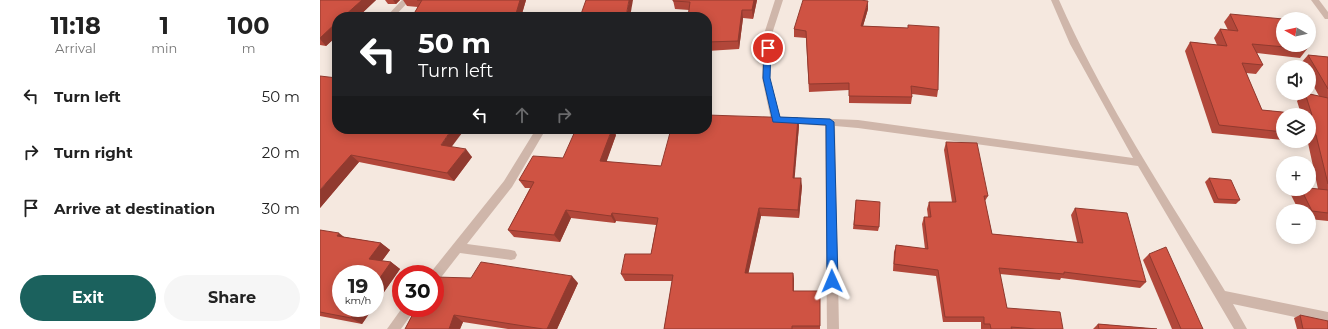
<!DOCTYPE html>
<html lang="en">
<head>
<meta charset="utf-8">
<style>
	:root { --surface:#fff; --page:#f6f6f6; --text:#222; --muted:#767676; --accent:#1b615d }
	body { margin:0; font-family:Montserrat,sans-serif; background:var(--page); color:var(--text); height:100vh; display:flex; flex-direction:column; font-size:15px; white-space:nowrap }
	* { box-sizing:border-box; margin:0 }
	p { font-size:13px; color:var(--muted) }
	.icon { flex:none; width:22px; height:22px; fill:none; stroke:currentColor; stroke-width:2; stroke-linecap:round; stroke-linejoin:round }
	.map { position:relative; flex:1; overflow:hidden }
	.side { display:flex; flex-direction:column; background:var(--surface); width:320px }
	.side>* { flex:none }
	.hud { position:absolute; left:12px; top:12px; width:380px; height:122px; border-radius:16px; box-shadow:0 2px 10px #0003; background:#202124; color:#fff; overflow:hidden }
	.needle { width:26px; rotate:278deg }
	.tools { position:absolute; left:956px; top:12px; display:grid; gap:8px }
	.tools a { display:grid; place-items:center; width:40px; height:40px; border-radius:50%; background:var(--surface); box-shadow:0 2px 10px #0003; font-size:20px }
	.speed { position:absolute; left:12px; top:265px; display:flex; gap:8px; font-size:20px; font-weight:700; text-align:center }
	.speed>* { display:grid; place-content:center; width:52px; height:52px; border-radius:50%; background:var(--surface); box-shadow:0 2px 10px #0003; line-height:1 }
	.speed small { font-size:10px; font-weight:400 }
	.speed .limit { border:6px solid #d22; background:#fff; color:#111 }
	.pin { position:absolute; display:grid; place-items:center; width:34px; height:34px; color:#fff; margin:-17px; border:2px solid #fff; border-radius:50%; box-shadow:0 1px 4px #0007 }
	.me { position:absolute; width:44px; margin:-22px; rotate:359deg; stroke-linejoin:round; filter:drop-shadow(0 0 3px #0008) }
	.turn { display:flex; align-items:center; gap:14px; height:84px; padding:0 20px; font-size:18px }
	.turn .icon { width:52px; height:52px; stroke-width:2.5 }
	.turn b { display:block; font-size:28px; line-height:34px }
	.lanes { display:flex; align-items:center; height:38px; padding:0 20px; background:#0003; justify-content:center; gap:20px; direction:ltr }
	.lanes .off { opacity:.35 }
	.eta { display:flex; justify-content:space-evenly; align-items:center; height:68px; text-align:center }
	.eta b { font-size:24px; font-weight:700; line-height:28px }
	.action { display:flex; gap:8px; margin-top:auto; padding:8px 20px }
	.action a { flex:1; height:46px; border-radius:24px; background:var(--accent); color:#fff; font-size:16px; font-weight:700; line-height:46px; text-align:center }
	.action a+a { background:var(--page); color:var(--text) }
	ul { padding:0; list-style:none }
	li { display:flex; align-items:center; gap:12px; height:56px; padding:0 20px }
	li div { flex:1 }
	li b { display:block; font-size:15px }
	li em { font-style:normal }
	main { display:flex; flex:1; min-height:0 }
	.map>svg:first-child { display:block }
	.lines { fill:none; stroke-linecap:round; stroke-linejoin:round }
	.street { fill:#cfb6aa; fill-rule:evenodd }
	.wall { fill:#b2473a }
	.shaded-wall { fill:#913a2f }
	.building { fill:#cf5343; stroke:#913a2f }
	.route { fill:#1a73e8; stroke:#114b97 }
</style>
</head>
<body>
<main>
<section class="side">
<div class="eta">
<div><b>11:18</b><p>Arrival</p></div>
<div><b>1</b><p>min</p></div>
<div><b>100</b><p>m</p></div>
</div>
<ul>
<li><svg class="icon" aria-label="left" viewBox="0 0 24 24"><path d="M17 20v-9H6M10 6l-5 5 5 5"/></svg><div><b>Turn left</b></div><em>50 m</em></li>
<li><svg class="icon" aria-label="right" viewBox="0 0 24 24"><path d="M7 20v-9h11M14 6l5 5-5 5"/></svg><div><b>Turn right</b></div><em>20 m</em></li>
<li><svg class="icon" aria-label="arrive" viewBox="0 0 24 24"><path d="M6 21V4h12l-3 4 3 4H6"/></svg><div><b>Arrive at destination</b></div><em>30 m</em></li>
</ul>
<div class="action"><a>Exit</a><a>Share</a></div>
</section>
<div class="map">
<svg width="1008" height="329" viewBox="0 0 1008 329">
	<rect width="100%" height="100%" fill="#f5e8df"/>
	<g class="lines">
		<g class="street">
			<path d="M82,0H90L74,17H66Z"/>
			<path d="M455,0H463L452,34L450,78L461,120L465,117L538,120L813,158L750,44L731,0H739C784,102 847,196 905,291L1008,312V324L913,304L927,329H914L818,166L538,128L515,126L519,329H507L505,126L465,123L460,120L456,123L451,120L442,78L444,34Z"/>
			<path d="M991,0H999L1008,12V19H1005Z"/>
			<path d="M216,129H226L192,187L147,244L191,250L195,251L197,255L195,259L191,260L140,253L119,280L115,281V274H110L111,272L184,181Z"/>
			<path d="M82,308H96L81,329H67Z"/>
		</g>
	</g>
	<g class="wall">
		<path d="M0,0H56L38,17H17V36L6,46L0,45Z"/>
		<path d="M65,0H80L76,4H68Z"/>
		<path d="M83,0H206L201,17H92L98,7L87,6Z"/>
		<path d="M353,0H437L433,19L423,18L419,49L387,51V17L369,10L355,9Z"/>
		<path d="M548,9L543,26L588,28V25L618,90L617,97L592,94V97L591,104L529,103V90L489,92L486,38L474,37V29Z"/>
		<path d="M910,14L987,49L980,58L937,53L943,65L936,74L926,73L942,110L981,114L977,101L985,93L999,96L989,78V67H983L981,63L988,55L1008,57V221L989,219V211H979L971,195L978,189H998L988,143L968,141H989V115H963V140L892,133L865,51L870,42L897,45L894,38L900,29L908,30L904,22Z"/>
		<path d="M478,118L479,126L474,178L482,186L479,218L441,216L428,273H473L474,280V291H500V329H344L352,281H305L301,274L331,254L336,225L296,221L295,223L251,218L240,242L194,237L188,230L210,188H205L199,180L243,158L296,135L286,162L341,166Z"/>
		<path d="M17,129L132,147L152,157L134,181L39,162L0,208Z"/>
		<path d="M626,142L668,196L665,201L672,234L757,242L751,215L755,208L826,282L820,288L741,278L740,280L680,274L687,308L743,329H661V322H623L616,276L573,271L574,252L576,245L605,249L602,224L604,217H608L607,209L609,202H632L624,150Z"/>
		<path d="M889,178L920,200L916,204L894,203L885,182Z"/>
		<path d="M536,200L559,227L558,231L533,229Z"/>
		<path d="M0,230L24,237L61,243L70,250L62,261L71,262L80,269L55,305V274L21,308H53L42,324L0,316Z"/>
		<path d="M829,254L883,329H852L823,260Z"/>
		<path d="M258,283L237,329H188L143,322L140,329H85L96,308Z"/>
		<path d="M980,315L1008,329H977L974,318Z"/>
		<path d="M778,324L837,329H773Z"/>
	</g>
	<g class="shaded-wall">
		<path d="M42,0H56L38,17H23Z"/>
		<path d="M73,0H80L76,4Z"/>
		<path d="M200,0H206L201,17H195Z"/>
		<path d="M309,0H313L310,17H306Z"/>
		<path d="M434,0H437L433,19L432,10Z"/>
		<path d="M548,1V9L541,33V26Z"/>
		<path d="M422,10L423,18L419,49L418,41Z"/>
		<path d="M17,22V36L6,46L0,39V38Z"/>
		<path d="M478,118L479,126L474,186L473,178Z"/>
		<path d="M132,129H145L127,153L121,145Z"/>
		<path d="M292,129H294L296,135L284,169L280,161Z"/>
		<path d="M146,149L152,157L134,181L127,173Z"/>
		<path d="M31,155L39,162L0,208V190Z"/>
		<path d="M481,178L482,186L479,218L478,210Z"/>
		<path d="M439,208L441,216L427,280L425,273Z"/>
		<path d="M246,210L251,218L240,242L234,235Z"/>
		<path d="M292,213L296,221L295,223L291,216Z"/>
		<path d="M19,233L28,240L17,236Z"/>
		<path d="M61,243L70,250L58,266L49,259Z"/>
		<path d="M71,262L80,269L55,305V285Z"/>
		<path d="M473,273L474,280L473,298Z"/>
		<path d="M252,276L258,283L237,329H227Z"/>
		<path d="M38,308H53L42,324L31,318Z"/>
		<path d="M134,315L143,322L140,329H129Z"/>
	</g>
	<g class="building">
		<path d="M0,0H42L23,17H17V22L0,38Z"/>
		<path d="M97,0H200L195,17H92L102,0Z"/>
		<path d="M266,0H309L306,17H260Z"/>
		<path d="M353,0H434L432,10H422L418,41L387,42V17H368L370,2L353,1Z"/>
		<path d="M483,0H540L548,1L541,26L588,28V25L619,27L618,90L591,86L592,97L529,96V83L489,84L486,31L474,29Z"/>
		<path d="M910,14L963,19V45H985L987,49L932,44L943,65L922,63L942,110L992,115L985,93L1008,98V184L996,135L989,134V115H963V132L899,125L870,42L907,46L900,29L918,31Z"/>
		<path d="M988,55L1008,57V89Z"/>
		<path d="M0,76L17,78V129H132L121,145L146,149L127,173L31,155L0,190Z"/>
		<path d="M387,115L478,118L473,178H481L478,210L439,208L425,273H473V291H500V326H472V329H344L353,275L301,274L305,254H331L338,218L292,213L291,216L246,210L234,235L188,230L214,182L199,180L213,156L243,158L256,129H292L280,161L341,166L351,129H387Z"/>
		<path d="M626,142L657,143L668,196H664L672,234L763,243L755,208L807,213L826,282L744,272V274L679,268L687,308L740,312L743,329H716L691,327L692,329H671L670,324H664V317H625L618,270L574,264L576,245L608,249L604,217H611L609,202H636Z"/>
		<path d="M889,178L911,180L920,200L898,199Z"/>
		<path d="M989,188L1008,190V213L992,211L981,189H989Z"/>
		<path d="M536,200L560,202L559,227L534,225Z"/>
		<path d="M0,230L19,233L17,236L61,243L49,259L71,262L55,285V274H21V308H38L31,318L0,312Z"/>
		<path d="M846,247L883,329H861L829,254Z"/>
		<path d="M161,262L252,276L227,329H223L134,315L129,329H85L96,308H115V277L151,278Z"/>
		<path d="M980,315L1008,321V329H983Z"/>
		<path d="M778,324L837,329H779Z"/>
	</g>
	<path class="route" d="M448,46L451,48L450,78L460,117L510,119L514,122L518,281L516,285L512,286L509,285L507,281L506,125L453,122L443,78L444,48Z"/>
</svg>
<div class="tools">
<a><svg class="needle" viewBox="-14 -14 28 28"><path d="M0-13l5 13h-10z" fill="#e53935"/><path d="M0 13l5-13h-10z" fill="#767676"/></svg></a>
<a><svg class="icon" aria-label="sound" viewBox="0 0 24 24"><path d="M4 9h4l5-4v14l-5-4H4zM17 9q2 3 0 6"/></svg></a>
<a><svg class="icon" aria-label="layers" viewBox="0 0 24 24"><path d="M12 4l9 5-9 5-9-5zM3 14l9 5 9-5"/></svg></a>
<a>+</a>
<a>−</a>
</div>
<div class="speed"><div>19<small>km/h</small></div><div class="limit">30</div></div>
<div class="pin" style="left:448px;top:48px;background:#d93025"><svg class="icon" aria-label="arrive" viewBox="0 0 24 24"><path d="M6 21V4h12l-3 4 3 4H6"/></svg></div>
<svg class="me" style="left:512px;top:281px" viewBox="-20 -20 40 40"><path d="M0-17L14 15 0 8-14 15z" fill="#1a73e8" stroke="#fff" stroke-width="4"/></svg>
<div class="hud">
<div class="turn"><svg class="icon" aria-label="left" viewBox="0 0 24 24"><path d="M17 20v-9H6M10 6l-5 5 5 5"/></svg><div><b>50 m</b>Turn left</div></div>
<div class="lanes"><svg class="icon" aria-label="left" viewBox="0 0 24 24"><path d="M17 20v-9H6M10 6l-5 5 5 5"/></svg><svg class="icon off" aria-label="ahead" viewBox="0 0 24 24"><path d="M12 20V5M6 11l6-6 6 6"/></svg><svg class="icon off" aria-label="right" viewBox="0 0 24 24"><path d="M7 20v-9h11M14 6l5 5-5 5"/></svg></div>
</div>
</div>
</main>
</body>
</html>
